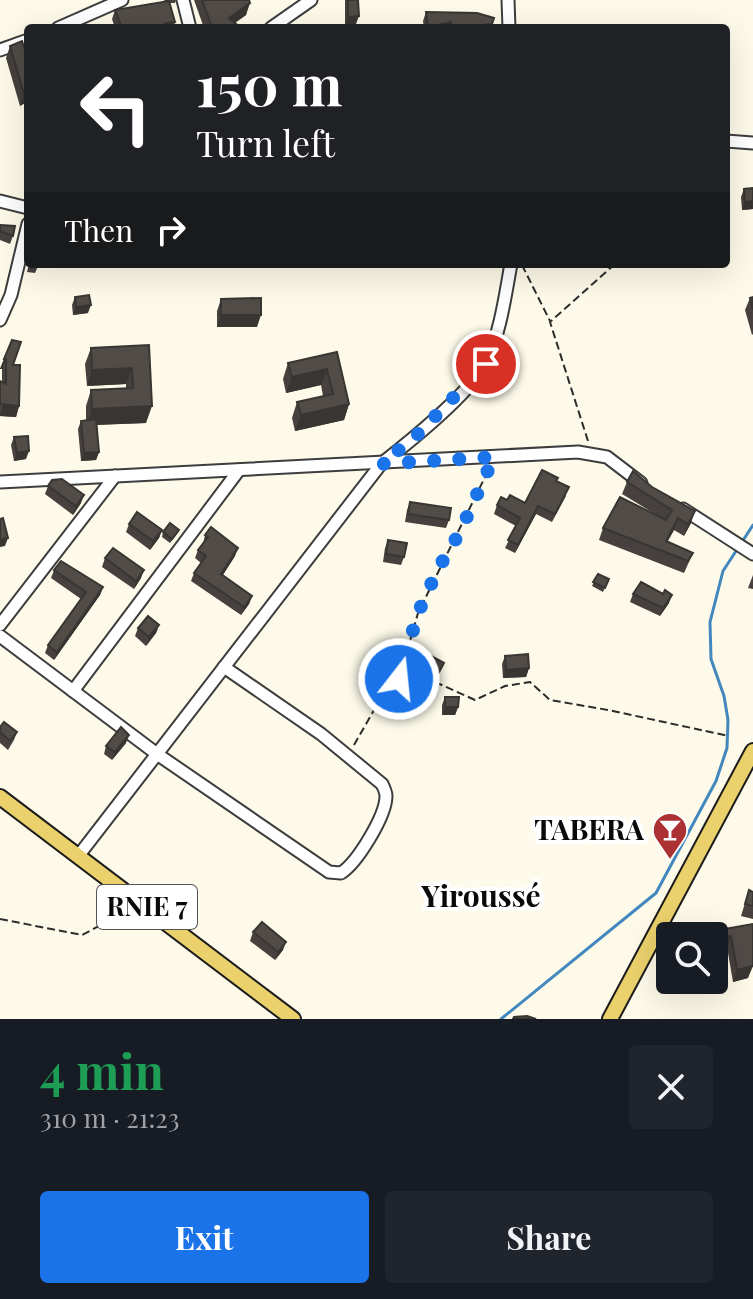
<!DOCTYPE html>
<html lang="en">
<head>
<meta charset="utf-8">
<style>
	:root { --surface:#171b24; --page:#20242c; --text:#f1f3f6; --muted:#9ea1a6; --accent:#1a73e8 }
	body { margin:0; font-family:"Playfair Display",serif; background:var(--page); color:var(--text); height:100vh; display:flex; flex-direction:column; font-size:30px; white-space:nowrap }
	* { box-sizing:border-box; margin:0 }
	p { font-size:26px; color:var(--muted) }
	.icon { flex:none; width:44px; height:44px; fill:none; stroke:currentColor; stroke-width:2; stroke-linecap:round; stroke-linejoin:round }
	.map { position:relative; height:1019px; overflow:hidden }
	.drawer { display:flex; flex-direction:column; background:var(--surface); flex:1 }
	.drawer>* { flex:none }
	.top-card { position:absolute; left:24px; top:24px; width:706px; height:244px; border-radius:8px; box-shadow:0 8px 32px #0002; background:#202124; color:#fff; overflow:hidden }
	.controls { position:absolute; left:656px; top:922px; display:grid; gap:16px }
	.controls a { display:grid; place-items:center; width:72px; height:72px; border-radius:8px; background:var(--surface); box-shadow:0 8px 32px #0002; font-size:40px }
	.pin { position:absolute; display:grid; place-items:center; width:68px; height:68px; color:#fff; margin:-34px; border:4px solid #fff; border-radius:50%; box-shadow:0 2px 8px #0007 }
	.me { position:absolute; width:88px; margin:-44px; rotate:16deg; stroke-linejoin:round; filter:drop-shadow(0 0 6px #0008) }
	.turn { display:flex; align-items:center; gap:28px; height:168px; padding:0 40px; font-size:36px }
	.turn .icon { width:104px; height:104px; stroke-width:2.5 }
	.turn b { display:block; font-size:56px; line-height:68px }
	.then { display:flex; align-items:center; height:76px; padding:0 40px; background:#0003; gap:16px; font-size:30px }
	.round { display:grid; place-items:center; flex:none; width:84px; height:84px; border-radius:8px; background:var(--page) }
	.head { display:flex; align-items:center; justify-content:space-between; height:136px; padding:0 40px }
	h1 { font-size:48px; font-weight:700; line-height:60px; color:#1e9e55 }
	.action { display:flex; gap:16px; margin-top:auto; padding:16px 40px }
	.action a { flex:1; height:92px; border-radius:8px; background:var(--accent); color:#fff; font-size:32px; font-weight:700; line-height:92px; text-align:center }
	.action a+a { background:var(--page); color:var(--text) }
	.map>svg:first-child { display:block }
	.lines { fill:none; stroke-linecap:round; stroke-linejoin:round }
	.stream { stroke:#4287be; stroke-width:3 }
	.minor-casing { stroke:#3d3d3d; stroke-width:15 }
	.major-casing { stroke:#1b1b1b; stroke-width:18 }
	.path { stroke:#2c2c2c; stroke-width:2; stroke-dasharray:8 4; stroke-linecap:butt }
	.minor { stroke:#fff; stroke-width:11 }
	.major { stroke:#ead16c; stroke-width:14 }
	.wall { fill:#46413e }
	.shaded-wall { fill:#393532 }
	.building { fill:#514c48; stroke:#393532; stroke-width:2 }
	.route { stroke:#1a73e8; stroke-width:14; stroke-dasharray:0 25.2 }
	.labels { text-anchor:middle; stroke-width:8; stroke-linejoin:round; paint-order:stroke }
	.shield { fill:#fff; stroke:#545454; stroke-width:2 }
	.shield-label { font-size:26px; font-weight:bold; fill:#0a0a0a }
	.poi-label { font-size:28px; font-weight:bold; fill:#0a0a0a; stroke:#fff; text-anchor:end }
	.neighbourhood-label { font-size:30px; font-weight:bold; fill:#0a0a0a; stroke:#fff }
</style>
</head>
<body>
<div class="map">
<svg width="753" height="1019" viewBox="0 0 753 1019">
	<rect width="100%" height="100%" fill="#fdfae9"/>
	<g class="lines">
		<path class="stream" d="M501,1019L656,893L716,781L727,748L728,720L724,696L711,659L710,622L723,571L753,525"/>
		<defs>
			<g id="minor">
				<path d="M183,0L190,28"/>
				<path d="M508,0L509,28"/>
				<path d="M58,28L122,0"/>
				<path d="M271,28L311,0"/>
				<path d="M0,50L28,40"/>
				<path d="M726,141L753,143"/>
				<path d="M0,201L28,208"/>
				<path d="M0,320L11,295L28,224"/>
				<path d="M0,482L578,452L607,457L641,483"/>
				<path d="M683,509L753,554"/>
				<path d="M0,625L115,476"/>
				<path d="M0,636L157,754L329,872L341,873C357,863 386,816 386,796C386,792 384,788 382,784L321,734L224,667"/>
				<path d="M73,691L239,470"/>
				<path d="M79,855L381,464C408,443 474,390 487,360C501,330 505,296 511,264"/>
			</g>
			<g id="major">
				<path d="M0,797L293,1019"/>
				<path d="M610,1019L753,751"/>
			</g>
		</defs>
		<use href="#minor" class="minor-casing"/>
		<use href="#major" class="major-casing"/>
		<g class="path">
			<path d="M522,265L550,321"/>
			<path d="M588,441L550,322L615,264"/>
			<path d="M435,682L475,700L505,686L530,682L550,700L608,710L729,736"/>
			<path d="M354,745L386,689L399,679L418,613L489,469"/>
			<path d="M0,919L82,935L101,925L106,892"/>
		</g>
		<use href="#minor" class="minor"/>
		<use href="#major" class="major"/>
	</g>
	<g class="wall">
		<path d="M164,0H176L175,3H169L173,28H115L112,19L115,10L165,2Z"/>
		<path d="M194,0H249L246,15L235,23L241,28H204Z"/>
		<path d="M345,0H358L356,24L345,25Z"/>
		<path d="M426,12L494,18L491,28H424L423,21Z"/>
		<path d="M10,46L28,60V101L20,106L6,58Z"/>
		<path d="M753,188V209L742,210L741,197L744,189Z"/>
		<path d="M0,225L13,236L10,244L0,240Z"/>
		<path d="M29,264H39L35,273L27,272Z"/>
		<path d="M75,297L88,313L73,315L72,305Z"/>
		<path d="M753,297V334L752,335L745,310L750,298Z"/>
		<path d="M221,299L257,327H217V311Z"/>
		<path d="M12,340L13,365L19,406L16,417L0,416V381L2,382V369H0Z"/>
		<path d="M149,345L146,423L97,425L99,452L96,460L81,461L78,429L81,421L86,420V406L91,390L126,388V384L87,386L85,364L91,348Z"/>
		<path d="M337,352L349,404L344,420L295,431L292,418L297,402L323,396L321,385L286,393L283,379L288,363Z"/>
		<path d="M14,437L26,459L14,461L11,445Z"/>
		<path d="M633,471L691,523L684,536L674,530L667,542L693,553L684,573L599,540L603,528L655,514L622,494L627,482Z"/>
		<path d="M556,481L566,496L552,522L536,514L515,553L505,548L516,526L494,514L497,505L507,500L525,503Z"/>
		<path d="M48,486L81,503L73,515L45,494Z"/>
		<path d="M410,502L449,520L446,528L405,522L407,510Z"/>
		<path d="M129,524L162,530L159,538L150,550L126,532Z"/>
		<path d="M179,530L177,534L170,543L162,537L163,532Z"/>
		<path d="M205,535L235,556L223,575L252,596L249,604L241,615L191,581L194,573L201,563L195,558L198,550L203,544Z"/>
		<path d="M388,540L404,557L401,565L383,562L385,548Z"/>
		<path d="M105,558L141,578L134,589L102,567Z"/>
		<path d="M54,570L103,587L100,595L54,660L45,653L48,645L81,599L51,578Z"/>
		<path d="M598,574L609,579L603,592L592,586Z"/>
		<path d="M753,575V589L748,588Z"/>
		<path d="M633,594H663L669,603L660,616L630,602Z"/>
		<path d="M159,625L156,633L146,646L135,636L138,628Z"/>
		<path d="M505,656L529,668L526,677L503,678L502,664Z"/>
		<path d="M411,661L444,663L435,682L408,669Z"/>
		<path d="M445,697L458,707L455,715H442V705Z"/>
		<path d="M0,727L17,732L14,740L8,750L0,743Z"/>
		<path d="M126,743L112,760L104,754L106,746Z"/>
		<path d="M749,890L753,892V919L741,916Z"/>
		<path d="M753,924L748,978L733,982L727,947L714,936Z"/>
		<path d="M253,932L283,950L275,960L250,941Z"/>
	</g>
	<g class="shaded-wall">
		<path d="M250,3L246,15L227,28L229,18Z"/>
		<path d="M359,16L356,24L345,25L348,17Z"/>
		<path d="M175,22L173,28H163L165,23Z"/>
		<path d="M451,22L448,28H428V27Z"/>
		<path d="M492,24L491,28H450Z"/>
		<path d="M28,92V101L20,106L24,94Z"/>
		<path d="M753,201V209L742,210L745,202Z"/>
		<path d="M91,305L88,313L73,315L76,307Z"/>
		<path d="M221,315H261L257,327H217Z"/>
		<path d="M4,359H6L2,369H0Z"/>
		<path d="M132,368L126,384L87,386L92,370Z"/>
		<path d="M327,369L321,385L286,393L292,377Z"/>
		<path d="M349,404L344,420L295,431L301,415Z"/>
		<path d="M3,405L19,406L16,417L0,416Z"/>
		<path d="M152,406L146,423L87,425L92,409Z"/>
		<path d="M29,451L26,459L14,461L17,453Z"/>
		<path d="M99,452L96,460L81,461L84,453Z"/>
		<path d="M84,495L81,503L73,515L76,506Z"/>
		<path d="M538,506L536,514L515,553L518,545Z"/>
		<path d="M695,511L691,523L684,536L688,524Z"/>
		<path d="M678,518L674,530L661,553L666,541Z"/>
		<path d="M162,530L159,538L150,550L153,541Z"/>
		<path d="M8,538L5,546L0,547V540Z"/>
		<path d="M238,548L235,556L218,582L221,574Z"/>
		<path d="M144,570L141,578L134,589L136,581Z"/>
		<path d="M103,587L100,595L54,660L57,652Z"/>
		<path d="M672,595L669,603L660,616L663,608Z"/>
		<path d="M252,596L249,604L241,615L244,607Z"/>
		<path d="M159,625L156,633L146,646L149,637Z"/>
		<path d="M529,668L526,677L503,678L506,670Z"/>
		<path d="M445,707H458L455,715H442Z"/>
		<path d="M129,735L126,743L112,760L115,752Z"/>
		<path d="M731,936L727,947L714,949V938Z"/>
		<path d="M286,942L283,950L275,960L278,952Z"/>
		<path d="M753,966L748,978L733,982L737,970Z"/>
		<path d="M708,982L707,986L686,991L688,987Z"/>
	</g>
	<g class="building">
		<path d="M202,0H249L250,3L229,18L241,28H211L212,27Z"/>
		<path d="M348,0H358L359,16L348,17Z"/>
		<path d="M169,1L175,22L165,23L168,28H122L115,10Z"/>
		<path d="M426,12L477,13L494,18L492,24L450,28L451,22L428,27Z"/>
		<path d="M22,41L28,60V92L24,94L10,46Z"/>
		<path d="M753,188V201L745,202L744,189Z"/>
		<path d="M0,225L15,226L13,236L0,231Z"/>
		<path d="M89,295L91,305L76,307L75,297Z"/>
		<path d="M753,297V310L750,298Z"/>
		<path d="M261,298V315H221V299Z"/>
		<path d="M12,340L21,342L13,365H20L19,406L0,404V381L6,384V359H4Z"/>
		<path d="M149,345L152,406L92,409L91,390L133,388L132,368L92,370L91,348Z"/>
		<path d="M337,352L349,404L301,415L297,402L333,394L327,369L292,377L288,363Z"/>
		<path d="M96,419L99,452L84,453L81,421Z"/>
		<path d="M28,436L29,451L17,453L14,437Z"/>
		<path d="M542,470L558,478L556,481L569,487L555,514L538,506L518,545L508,540L520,518L497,505L501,497L507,500L510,495L525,503Z"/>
		<path d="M633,471L652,487L695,511L688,524L678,518L666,541L693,553L688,561L603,528L620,497L666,520L672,510L627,482Z"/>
		<path d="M62,479L84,495L76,506L48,486L52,480Z"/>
		<path d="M410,502L451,508L449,520L408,514Z"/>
		<path d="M137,512L162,530L153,541L129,524Z"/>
		<path d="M3,518L8,538L0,540V519Z"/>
		<path d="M170,523L179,530L172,539L163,532Z"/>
		<path d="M211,527L238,548L221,574L252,596L244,607L194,573L206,556L198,550L208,537L205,535Z"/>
		<path d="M388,540L407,543L404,557L386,554Z"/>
		<path d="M113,548L144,570L136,581L105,558Z"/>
		<path d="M61,561L103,587L57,652L48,645L86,592L54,570Z"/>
		<path d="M598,574L609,579L605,588L593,582Z"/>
		<path d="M641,582L663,594L665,590L672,595L663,608L633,594Z"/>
		<path d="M148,616L159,625L149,637L138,628Z"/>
		<path d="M418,649L444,663L438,674L411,661Z"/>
		<path d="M528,654L529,668L506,670L505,656Z"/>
		<path d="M445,697H459L458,707H445Z"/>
		<path d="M4,722L17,732L10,741L0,732V727Z"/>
		<path d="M121,727L129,735L115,752L106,746Z"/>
		<path d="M749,890L753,892V906L745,904Z"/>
		<path d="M262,922L286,942L278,952L253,932Z"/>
		<path d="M753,924V966L737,970L731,936L714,938V936H685Z"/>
		<path d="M686,980H708V982L688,987Z"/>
		<path d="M527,1016L536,1019H513L514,1017Z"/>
	</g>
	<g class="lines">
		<path class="route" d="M399,679L418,613L438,569L460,532L494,457L381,464L414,438L486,364"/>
	</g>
	<defs>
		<symbol id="bar-pin" viewBox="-11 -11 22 30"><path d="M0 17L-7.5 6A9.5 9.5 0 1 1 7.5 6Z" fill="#ab3132" stroke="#fff"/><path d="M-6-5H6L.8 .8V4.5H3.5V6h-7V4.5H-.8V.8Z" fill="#fff"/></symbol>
	</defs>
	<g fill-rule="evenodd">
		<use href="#bar-pin" x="650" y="810" width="40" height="54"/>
	</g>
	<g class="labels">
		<rect class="shield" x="97" y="885" width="100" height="44" rx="6"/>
		<g class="shield-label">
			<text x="147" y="916">RNIE 7</text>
		</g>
		<g class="poi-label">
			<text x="644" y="840">TABERA</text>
		</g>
		<g class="neighbourhood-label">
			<text x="481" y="907">Yiroussé</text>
		</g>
	</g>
</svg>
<div class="controls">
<a><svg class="icon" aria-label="search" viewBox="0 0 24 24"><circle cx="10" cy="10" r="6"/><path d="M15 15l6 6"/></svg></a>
</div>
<div class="pin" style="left:486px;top:364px;background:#d93025"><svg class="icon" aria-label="arrive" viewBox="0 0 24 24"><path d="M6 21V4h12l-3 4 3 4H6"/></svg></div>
<svg class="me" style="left:399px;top:679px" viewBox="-20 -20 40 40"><circle r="17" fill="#1a73e8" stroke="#fff" stroke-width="3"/><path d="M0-11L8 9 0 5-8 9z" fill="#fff"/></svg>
<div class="top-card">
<div class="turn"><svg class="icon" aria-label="left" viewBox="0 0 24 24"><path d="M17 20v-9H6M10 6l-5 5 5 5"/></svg><div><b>150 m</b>Turn left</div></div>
<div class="then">Then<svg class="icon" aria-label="right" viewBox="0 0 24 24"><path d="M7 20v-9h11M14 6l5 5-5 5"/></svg></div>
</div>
</div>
<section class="drawer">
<div class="head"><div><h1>4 min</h1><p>310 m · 21:23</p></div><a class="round"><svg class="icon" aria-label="close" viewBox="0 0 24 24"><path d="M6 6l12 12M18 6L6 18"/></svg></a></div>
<div class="action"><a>Exit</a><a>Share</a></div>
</section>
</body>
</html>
